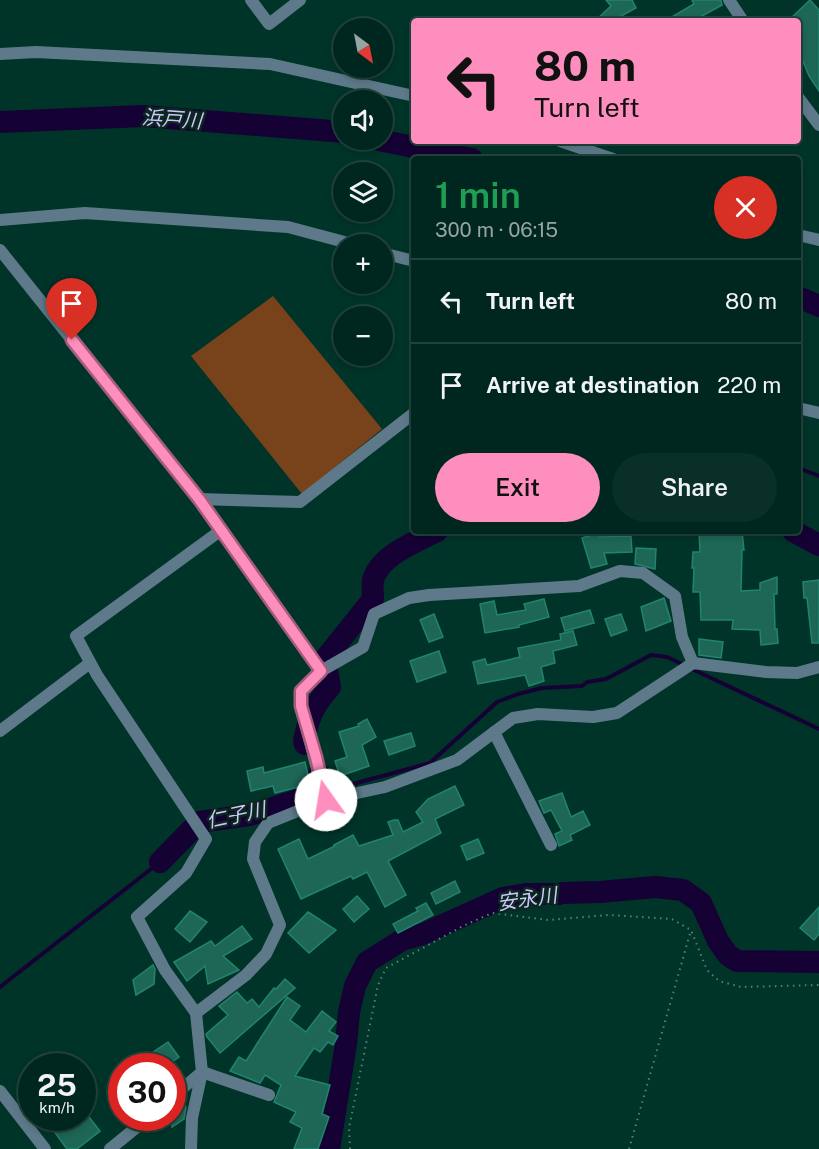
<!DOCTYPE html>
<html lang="en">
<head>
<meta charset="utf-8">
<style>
	:root { --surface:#00271f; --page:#0a2f28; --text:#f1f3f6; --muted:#95a5a4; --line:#22443d; --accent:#fe8ebd }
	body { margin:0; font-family:"Public Sans","Noto Sans JP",sans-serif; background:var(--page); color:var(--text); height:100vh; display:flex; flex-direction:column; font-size:22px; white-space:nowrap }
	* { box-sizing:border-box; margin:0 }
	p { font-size:20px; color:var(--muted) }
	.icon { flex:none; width:33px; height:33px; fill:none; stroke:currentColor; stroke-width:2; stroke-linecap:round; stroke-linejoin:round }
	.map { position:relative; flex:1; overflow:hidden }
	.drawer { position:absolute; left:411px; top:156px; width:390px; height:378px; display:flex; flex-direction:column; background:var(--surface); border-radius:6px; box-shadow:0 3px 9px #0003,0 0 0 2px var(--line) }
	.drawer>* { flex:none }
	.guide { position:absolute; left:411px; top:18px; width:390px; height:126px; border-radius:6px; box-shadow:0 3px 9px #0003,0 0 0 2px var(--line); background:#fe8ebd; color:#111; overflow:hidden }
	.needle { width:39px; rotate:148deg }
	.controls { position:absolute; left:333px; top:18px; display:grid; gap:12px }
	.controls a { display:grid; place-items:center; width:60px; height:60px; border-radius:50%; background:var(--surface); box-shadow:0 3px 9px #0003,0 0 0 2px var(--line); font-size:30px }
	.speed { position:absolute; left:18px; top:1053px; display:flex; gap:12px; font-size:30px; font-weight:700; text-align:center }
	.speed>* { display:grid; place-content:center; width:78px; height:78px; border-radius:50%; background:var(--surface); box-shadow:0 3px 9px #0003,0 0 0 2px var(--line); line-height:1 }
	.speed small { font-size:15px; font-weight:400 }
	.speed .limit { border:9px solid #d22; background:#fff; color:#111 }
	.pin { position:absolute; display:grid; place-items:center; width:51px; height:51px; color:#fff; margin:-62px -26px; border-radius:50% 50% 50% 0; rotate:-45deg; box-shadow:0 0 6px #0007 }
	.pin .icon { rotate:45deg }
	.me { position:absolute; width:66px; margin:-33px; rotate:347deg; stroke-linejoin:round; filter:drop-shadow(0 0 4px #0008) }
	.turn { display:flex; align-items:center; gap:21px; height:126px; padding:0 24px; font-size:27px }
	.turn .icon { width:78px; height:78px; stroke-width:2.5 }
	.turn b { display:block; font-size:42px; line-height:51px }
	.round { display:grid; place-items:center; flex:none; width:63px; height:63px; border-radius:32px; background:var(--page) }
	.summary { display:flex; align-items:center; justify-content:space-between; height:102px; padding:0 24px }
	h1 { font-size:36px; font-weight:600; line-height:45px; color:#1e9e55 }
	.cta { display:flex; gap:12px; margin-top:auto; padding:12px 24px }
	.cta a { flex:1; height:69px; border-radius:36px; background:var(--accent); color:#111; font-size:24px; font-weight:600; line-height:69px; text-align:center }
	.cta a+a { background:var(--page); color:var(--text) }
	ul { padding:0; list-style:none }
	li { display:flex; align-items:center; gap:18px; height:84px; padding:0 24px; border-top:2px solid var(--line) }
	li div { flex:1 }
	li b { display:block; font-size:22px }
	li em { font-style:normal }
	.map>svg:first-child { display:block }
	.forest { fill:#78431a }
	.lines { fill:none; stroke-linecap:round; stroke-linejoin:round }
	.stream { stroke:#150133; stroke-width:4 }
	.river { stroke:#150133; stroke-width:22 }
	.building { fill:#1e6756; stroke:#20846e; stroke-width:1.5 }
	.path { stroke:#538377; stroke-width:2; stroke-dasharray:1.5 4.5; stroke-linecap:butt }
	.minor { stroke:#5e7a8a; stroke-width:12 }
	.route-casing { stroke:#a55c7b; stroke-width:15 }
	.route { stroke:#fe8ebd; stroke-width:10 }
	.labels { text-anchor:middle; stroke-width:5; stroke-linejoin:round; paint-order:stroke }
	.water-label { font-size:20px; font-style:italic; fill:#d1c6fb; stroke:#0a2720 }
</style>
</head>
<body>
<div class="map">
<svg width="819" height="1149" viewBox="0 0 819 1149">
	<rect width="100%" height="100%" fill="#003429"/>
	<path class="forest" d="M273,296L382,429L302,494L191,356Z"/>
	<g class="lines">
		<g class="stream">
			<path d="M798,468L819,476"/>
			<path d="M690,668L819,729"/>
			<path d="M327,791L430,763L497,702L518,694L542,688L582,686L587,682L606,679L651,655L667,657L684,665"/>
			<path d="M0,987L160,862"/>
		</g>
		<g class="river">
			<path d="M0,122L143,116L344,132"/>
			<path d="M379,140L472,159"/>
			<path d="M798,297L819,306"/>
			<path d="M793,531L819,545"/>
			<path d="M305,744L304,741C309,716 313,707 330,687L325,659L373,599C373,593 372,586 373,580C380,555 416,542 437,531"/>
			<path d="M160,862L199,822L250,815L327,791L319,774"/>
			<path d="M329,1149L346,1044L349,1012L355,986L367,962L402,940L423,934L503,898L526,894H559L562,893L600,892L655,887L683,890L701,903L718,941L728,955L737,961L819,962"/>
		</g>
	</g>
	<g class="building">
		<path d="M606,0H632L636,8L612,21H595L611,6Z"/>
		<path d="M692,0H721L722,5L693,21H665L694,4Z"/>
		<path d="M810,0L819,10V91L809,76L798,49V21H788Z"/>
		<path d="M699,531H719V533L742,531L744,550H742L741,591L760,590V583L777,577V594H774L775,629H777L778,643L761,645L760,630L732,629L733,620H701L700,592H693L694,568H692L693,552H700Z"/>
		<path d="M599,533L600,537L631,536L632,552L604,553L607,564L591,568L582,538Z"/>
		<path d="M636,548L656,549L655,569L635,564Z"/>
		<path d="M819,580V643H812L807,598H804L803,582Z"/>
		<path d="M664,598L671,621L646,631L641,607Z"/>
		<path d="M544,599L549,617L519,625V627L485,633L480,604L494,601L497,615L526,610L524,604Z"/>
		<path d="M590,610L594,623L565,631L561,618Z"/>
		<path d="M434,614L443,637L429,642L420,620Z"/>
		<path d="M621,614L627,630L611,636L605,619Z"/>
		<path d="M573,631L577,645L553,651L555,663L541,667L544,681L529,686L525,675L478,684L473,662L485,659L487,665L520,657L518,648L561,640L560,634Z"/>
		<path d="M699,639L723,642L721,658L699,655Z"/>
		<path d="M439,651L446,672L417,682L410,661Z"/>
		<path d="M367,719L376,737L362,745L369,766L340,776L335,761L347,757L339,732L359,726L358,724Z"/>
		<path d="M411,733L415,746L389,755L384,741Z"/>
		<path d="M305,762L310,784L275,793L273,786L251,791L247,771L263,767L264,773Z"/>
		<path d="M455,786L464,805L435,819L441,833L388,861L406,895L385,907L367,872L353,879L351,876L301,899L278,849L299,839L308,859L335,846L334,845L353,835L359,846L393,835L388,822L394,820H398L403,832L423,822L416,812L428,799Z"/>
		<path d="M562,793L571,817L583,811L590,825L570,835L572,840L559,846L555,834L562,831L551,810L544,813L539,801Z"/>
		<path d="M478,839L484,853L467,860L461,846Z"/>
		<path d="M455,881L460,892L436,904L431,893Z"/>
		<path d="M357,896L369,909L354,922L343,909Z"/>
		<path d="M426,903L433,915L398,933L393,924L418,911L416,908Z"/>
		<path d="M819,907V934L814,940L800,928Z"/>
		<path d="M190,911L207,922L190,942L175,929Z"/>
		<path d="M308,912L336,930L309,953L288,933Z"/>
		<path d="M242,926L252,939L223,956L239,970L208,984L205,966L187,981L174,962L211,941L215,946Z"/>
		<path d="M153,965L155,969L154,984L136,995L133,980Z"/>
		<path d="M285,979L295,988L220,1053L207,1037L206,1034L228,1015L219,1006L237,992L247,1003L252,999L259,1007L274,988L276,989Z"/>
		<path d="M287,997L300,1006L290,1020L306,1032L322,1011L336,1022L329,1031L338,1036L333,1045L328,1042L320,1052L314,1048L295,1076L330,1085L322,1114L329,1117L318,1149H294L302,1128L290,1122L296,1112L274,1102L281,1085L265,1075L260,1083L230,1071L239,1057L246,1061Z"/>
		<path d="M168,1042L179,1057L166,1066H153L146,1057Z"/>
		<path d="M183,1104L186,1107L184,1119L172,1127V1112Z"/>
		<path d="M82,1108L100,1131L77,1149H67L50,1126L60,1118H82Z"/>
	</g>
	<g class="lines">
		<g class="path">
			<path d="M350,1149L349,1128L378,985L386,968L463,926L492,913L548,920L609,915L672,919L691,930L707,970L719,981L741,987L819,985"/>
			<path d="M629,1149L691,930"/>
		</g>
		<g class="minor">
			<path d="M251,0L269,24L300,0"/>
			<path d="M729,0L743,21"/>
			<path d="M0,54L36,52L270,64L414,96"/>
			<path d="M798,97L819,125"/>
			<path d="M560,141L613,159"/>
			<path d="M0,220L85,213L288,227L352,244"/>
			<path d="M798,235L819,240"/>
			<path d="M0,250L199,499L321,671"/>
			<path d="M382,253L414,261"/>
			<path d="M798,408L819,413"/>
			<path d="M199,499L300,502L414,413"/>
			<path d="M0,731L90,663"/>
			<path d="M494,732L551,845"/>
			<path d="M325,800L301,707V691L321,671L363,647L374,614L409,598L429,595L579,586L620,571L643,573L675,596L682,637L693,663"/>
			<path d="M196,1013L246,975L266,954L280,925L253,859L255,842L268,823L325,800L385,787L457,760L513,718L538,714L593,717L617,713L693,663L766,672L797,673L819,667"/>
			<path d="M202,1072L269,1095"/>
			<path d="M0,1091L45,1149"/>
			<path d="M172,1097L202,1072"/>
			<path d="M110,1149L148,1118"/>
			<path d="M191,1149L192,1118L202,1072L196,1013L165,970L137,917L186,873L206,839L97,675L76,636L220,531"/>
		</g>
	</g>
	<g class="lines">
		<defs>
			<path id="route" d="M72,340L199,499L321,671L301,691V706L316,757L326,800"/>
		</defs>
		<use href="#route" class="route-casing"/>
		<use href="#route" class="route"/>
	</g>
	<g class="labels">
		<g class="water-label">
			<text transform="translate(172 119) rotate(4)" y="7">浜戸川</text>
			<text transform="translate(236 815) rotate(-12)" y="7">仁子川</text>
			<text transform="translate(527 899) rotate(-8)" y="7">安永川</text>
		</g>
	</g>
</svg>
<div class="controls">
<a><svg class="needle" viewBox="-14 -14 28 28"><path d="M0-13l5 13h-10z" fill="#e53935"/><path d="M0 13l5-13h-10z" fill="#95a5a4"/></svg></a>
<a><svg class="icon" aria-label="sound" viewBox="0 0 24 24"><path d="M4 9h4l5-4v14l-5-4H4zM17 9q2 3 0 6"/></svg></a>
<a><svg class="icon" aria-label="layers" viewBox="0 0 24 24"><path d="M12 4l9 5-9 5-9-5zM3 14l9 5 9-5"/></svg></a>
<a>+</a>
<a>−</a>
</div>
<div class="speed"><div>25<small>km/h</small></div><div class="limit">30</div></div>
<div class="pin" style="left:72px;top:340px;background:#d93025"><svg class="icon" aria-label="arrive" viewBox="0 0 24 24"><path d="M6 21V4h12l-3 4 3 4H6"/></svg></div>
<svg class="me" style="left:326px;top:800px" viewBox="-20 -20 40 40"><circle r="19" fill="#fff"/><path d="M0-13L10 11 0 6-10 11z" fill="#fe8ebd"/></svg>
<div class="guide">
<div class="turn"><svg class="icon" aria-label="left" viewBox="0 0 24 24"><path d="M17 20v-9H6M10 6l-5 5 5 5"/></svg><div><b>80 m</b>Turn left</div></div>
</div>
<section class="drawer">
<div class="summary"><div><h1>1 min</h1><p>300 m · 06:15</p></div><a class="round" style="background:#d93025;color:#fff"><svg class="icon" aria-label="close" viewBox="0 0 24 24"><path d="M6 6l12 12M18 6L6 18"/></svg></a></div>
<ul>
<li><svg class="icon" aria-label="left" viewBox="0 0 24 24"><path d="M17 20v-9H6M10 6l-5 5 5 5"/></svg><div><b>Turn left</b></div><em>80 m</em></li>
<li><svg class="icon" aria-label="arrive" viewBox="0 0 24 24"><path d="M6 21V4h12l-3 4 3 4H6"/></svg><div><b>Arrive at destination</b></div><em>220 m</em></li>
</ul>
<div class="cta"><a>Exit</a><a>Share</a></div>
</section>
</div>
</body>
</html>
